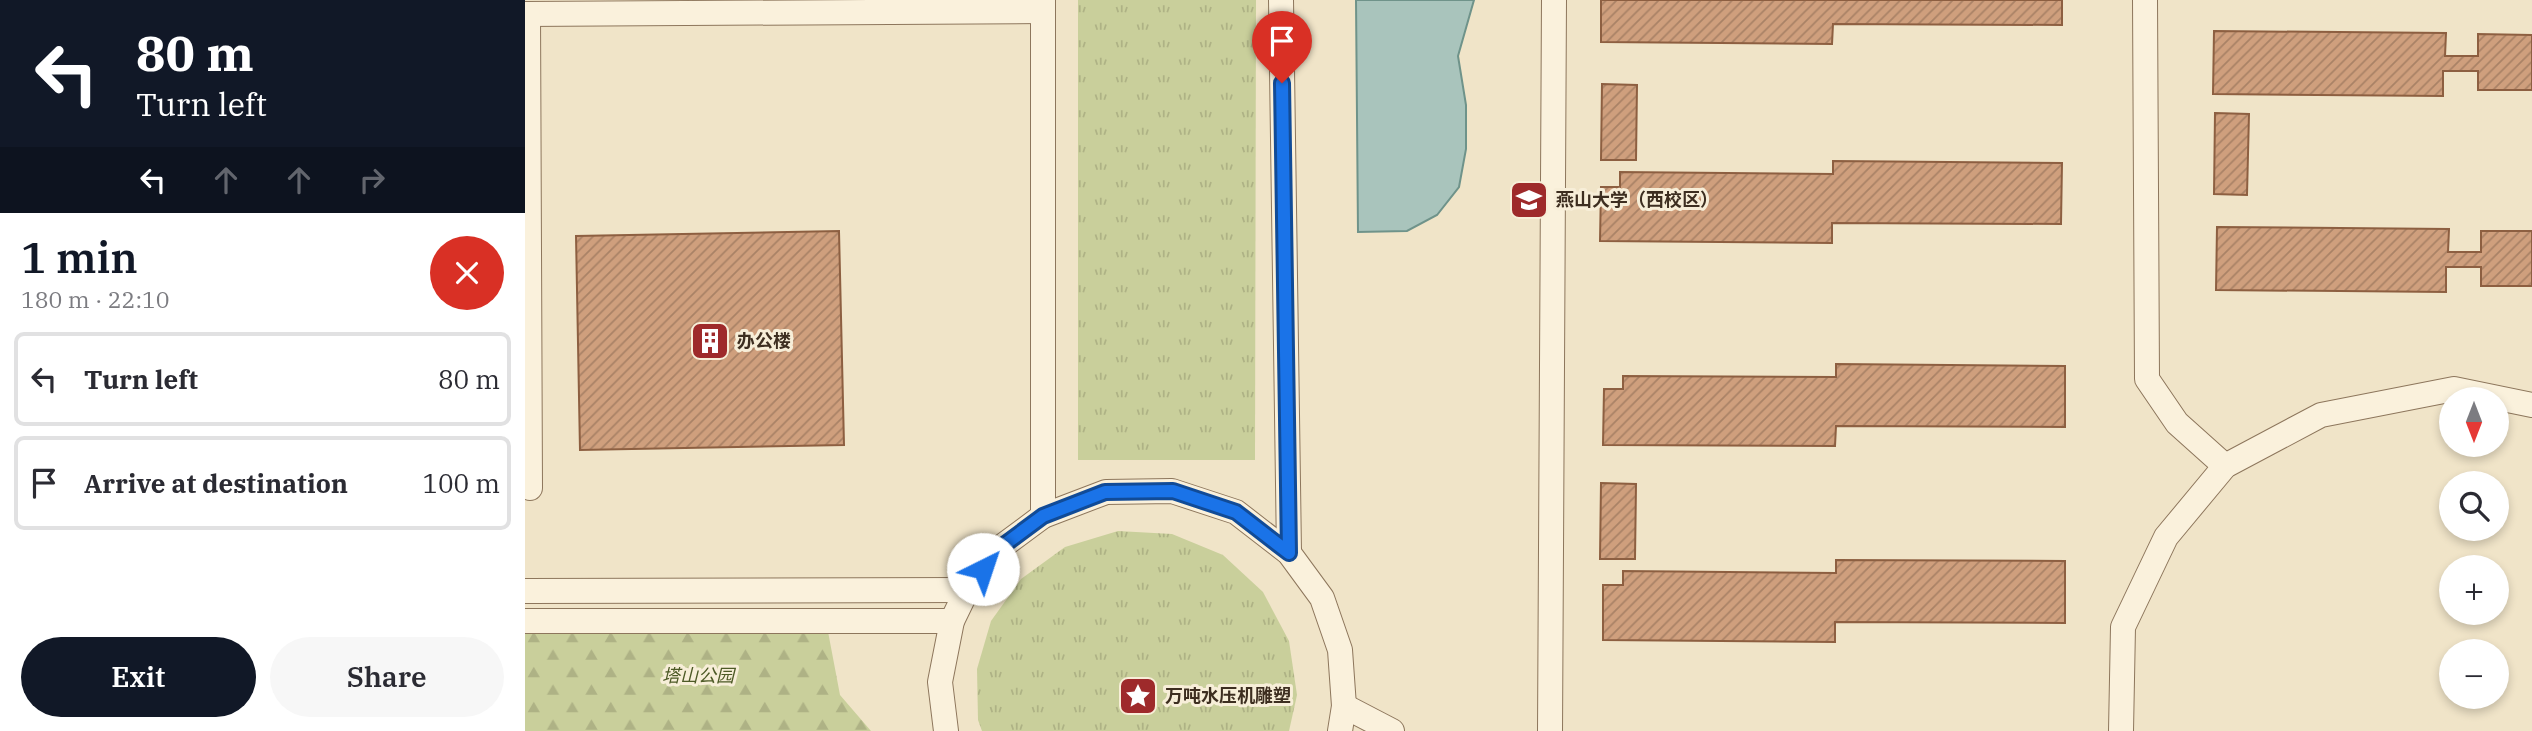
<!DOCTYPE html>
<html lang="en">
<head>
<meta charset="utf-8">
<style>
	:root { --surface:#fff; --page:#f7f7f7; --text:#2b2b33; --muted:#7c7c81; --line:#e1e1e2; --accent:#111827 }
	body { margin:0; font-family:"IBM Plex Serif","Noto Sans SC",serif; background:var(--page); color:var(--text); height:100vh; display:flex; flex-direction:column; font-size:26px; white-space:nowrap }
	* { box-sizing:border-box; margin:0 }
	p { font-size:23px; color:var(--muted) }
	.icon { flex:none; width:38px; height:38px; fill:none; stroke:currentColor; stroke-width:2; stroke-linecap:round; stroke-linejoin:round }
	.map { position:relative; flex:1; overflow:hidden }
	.sheet { display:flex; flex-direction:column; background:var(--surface); width:525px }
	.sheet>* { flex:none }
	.top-card { background:#111827; color:#fff; overflow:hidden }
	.needle { width:46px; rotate:180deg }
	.buttons { position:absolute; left:1914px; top:387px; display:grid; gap:14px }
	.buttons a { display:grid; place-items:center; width:70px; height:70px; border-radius:50%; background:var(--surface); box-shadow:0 4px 10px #0003; font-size:35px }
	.pin { position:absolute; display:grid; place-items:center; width:60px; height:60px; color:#fff; margin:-72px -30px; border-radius:50% 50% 50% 0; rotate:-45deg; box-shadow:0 0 7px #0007 }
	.pin .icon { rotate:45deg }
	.me { position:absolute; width:77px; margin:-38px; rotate:41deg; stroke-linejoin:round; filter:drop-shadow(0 0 5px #0008) }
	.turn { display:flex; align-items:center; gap:24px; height:147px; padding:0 21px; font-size:32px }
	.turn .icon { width:91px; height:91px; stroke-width:2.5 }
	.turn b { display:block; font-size:49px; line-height:60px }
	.lanes { display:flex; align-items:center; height:66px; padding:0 21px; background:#0003; justify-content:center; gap:35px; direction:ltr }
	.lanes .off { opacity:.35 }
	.round { display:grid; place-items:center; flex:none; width:74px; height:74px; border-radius:37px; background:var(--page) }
	.summary { display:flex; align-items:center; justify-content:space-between; height:119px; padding:0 21px }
	h1 { font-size:42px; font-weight:600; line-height:52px; color:var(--accent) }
	.primary-button { display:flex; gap:14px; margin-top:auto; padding:14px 21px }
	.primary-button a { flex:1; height:80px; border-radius:42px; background:var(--accent); color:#fff; font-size:28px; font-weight:600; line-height:80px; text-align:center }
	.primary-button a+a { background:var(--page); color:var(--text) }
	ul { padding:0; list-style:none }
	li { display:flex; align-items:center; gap:21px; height:94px; margin:0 14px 10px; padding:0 7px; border:4px solid var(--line); border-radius:10px }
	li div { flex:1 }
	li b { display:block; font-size:26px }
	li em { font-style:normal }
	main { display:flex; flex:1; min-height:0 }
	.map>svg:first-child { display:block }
	.grass { fill:url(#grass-tufts) }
	.forest { fill:url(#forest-firs) }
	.water { fill:#a9c4bc; stroke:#6f938a; stroke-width:2 }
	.building { fill:url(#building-hatch); stroke:#8d5f41; stroke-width:2 }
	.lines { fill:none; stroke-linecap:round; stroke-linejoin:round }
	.street-casing { stroke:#8d765c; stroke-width:26 }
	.street { stroke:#faf1dc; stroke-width:24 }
	.route-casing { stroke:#114b97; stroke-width:18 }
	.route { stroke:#1a73e8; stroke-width:12 }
	.labels { text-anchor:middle; stroke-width:6; stroke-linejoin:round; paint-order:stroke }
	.poi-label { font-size:18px; font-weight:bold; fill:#3d2e20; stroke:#f7eed8; text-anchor:start }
	.park-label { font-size:18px; font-style:italic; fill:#4d5a26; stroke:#f7eed8 }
</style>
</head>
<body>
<main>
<section class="sheet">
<div class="top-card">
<div class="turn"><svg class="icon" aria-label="left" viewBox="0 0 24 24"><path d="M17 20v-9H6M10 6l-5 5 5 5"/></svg><div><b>80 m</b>Turn left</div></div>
<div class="lanes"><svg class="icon" aria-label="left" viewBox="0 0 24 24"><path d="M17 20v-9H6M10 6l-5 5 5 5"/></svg><svg class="icon off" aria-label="ahead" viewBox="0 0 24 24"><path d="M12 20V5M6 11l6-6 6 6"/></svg><svg class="icon off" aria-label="ahead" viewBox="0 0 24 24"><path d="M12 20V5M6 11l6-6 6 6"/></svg><svg class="icon off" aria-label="right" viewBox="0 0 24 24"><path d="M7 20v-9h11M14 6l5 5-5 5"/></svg></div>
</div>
<div class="summary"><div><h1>1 min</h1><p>180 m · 22:10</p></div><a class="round" style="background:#d93025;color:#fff"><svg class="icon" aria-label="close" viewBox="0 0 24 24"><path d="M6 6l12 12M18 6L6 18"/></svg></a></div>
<ul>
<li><svg class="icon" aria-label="left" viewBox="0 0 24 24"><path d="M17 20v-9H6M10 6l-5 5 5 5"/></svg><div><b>Turn left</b></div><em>80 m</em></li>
<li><svg class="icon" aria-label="arrive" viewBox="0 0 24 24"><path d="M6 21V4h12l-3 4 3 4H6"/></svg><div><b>Arrive at destination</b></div><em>100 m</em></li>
</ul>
<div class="primary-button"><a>Exit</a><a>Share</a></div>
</section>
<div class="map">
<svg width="2007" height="731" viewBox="0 0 2007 731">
	<defs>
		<pattern id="grass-tufts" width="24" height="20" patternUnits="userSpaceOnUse" patternTransform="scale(1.75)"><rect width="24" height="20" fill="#c9cf9b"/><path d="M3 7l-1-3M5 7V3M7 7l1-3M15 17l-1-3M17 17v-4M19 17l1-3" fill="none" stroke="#aeb285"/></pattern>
		<pattern id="forest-firs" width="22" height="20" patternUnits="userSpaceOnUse" patternTransform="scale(1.75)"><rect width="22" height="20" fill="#c9cf9b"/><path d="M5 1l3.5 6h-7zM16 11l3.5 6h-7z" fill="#aeb285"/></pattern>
		<pattern id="building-hatch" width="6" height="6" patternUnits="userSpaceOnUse" patternTransform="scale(1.75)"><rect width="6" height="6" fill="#cf9f7d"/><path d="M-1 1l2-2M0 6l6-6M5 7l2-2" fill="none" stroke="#a98266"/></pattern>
	</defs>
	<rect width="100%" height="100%" fill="#f0e4c8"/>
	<g class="grass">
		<path d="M553,0H731L730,460H553Z"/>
		<path d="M593,531L647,534L698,555L738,592L764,641L772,695L764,731H457L453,720L452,669L466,621L496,579L540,547Z"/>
	</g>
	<path class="forest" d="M0,621H301L315,695L346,731H0Z"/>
	<path class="water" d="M831,0H949L933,56L941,105V149L934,187L912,215L882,231L833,232Z"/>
	<g class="building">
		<path d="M1076,0H1537V25L1308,24L1307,44L1076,42Z"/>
		<path d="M1689,31L1921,33L1920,56H1953V34L2007,35V90H1953V71H1918V96L1688,94Z"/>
		<path d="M1077,84L1112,85L1111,160H1076Z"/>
		<path d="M1690,113L1724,114L1722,195L1689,194Z"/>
		<path d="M1308,161L1537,163L1536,224L1307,223V243L1075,241L1076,187H1095V172L1308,174Z"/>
		<path d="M1692,227L1924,229L1923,252H1956V231H2007V286H1956V267H1921V292L1691,290Z"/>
		<path d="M314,231L319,445L55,450L51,236Z"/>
		<path d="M1311,364L1540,366V427L1311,426L1310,446L1078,445L1079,389H1098V376L1311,377Z"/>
		<path d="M1076,483L1111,484L1110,559H1075Z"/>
		<path d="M1311,560L1540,561V623L1310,622V642L1078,640V585H1098V571L1311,573Z"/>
	</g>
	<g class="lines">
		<defs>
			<g id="street">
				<path d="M756,0L764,553"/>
				<path d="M1620,0L1622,379L1652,423L1700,466"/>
				<path d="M0,14L518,11"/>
				<path d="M3,14L5,488"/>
				<path d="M518,516V0"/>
				<path d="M0,591L442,590"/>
				<path d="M0,621H427"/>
				<path d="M819,706L867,731"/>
				<path d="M421,731L415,682L427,621L442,590L475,548L518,516L581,492L647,491L711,512L764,553L797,598L815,650L819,706L815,731"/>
				<path d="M1025,731L1029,0"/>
				<path d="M1596,731L1598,627L1641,537L1700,466L1796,415L1929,389L2007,405"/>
			</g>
		</defs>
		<use href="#street" class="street-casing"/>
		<use href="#street" class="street"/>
	</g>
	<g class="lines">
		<defs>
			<path id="route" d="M458,569L475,548L518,516L580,492L648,491L711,512L764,553L757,83"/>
		</defs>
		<use href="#route" class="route-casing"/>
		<use href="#route" class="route"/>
	</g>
	<defs>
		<symbol id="university-square" viewBox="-11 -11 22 22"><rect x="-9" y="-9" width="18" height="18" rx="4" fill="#9e2a2b" stroke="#f7eed8"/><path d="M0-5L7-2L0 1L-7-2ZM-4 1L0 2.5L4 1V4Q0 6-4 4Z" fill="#fff"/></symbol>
		<symbol id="building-square" viewBox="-11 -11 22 22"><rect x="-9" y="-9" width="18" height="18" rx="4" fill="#9e2a2b" stroke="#f7eed8"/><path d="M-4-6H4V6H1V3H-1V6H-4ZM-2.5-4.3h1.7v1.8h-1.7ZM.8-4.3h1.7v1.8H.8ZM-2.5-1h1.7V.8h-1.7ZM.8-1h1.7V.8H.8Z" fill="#fff"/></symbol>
		<symbol id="sight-square" viewBox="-11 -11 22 22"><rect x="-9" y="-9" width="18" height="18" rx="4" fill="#9e2a2b" stroke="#f7eed8"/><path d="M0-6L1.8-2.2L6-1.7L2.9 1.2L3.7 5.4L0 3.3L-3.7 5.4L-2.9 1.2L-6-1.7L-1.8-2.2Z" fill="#fff"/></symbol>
	</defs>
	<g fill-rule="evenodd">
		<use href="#university-square" x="982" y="178" width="44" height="44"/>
		<use href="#building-square" x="163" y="319" width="44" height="44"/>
		<use href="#sight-square" x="591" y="674" width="44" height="44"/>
	</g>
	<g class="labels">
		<g class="poi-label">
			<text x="1031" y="206">燕山大学（西校区）</text>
			<text x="212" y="347">办公楼</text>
			<text x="640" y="702">万吨水压机雕塑</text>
		</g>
		<g class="park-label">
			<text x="173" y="682">塔山公园</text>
		</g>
	</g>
</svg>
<div class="buttons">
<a><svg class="needle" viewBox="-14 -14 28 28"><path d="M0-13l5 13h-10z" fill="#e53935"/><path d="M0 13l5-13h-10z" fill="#7c7c81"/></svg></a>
<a><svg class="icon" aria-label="search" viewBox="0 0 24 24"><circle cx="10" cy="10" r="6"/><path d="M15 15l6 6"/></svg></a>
<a>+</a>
<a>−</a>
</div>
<div class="pin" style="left:757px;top:83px;background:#d93025"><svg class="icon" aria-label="arrive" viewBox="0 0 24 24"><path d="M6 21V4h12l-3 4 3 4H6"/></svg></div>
<svg class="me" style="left:458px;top:569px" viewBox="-20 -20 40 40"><circle r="19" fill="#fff"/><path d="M0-13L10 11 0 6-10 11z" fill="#1a73e8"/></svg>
</div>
</main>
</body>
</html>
